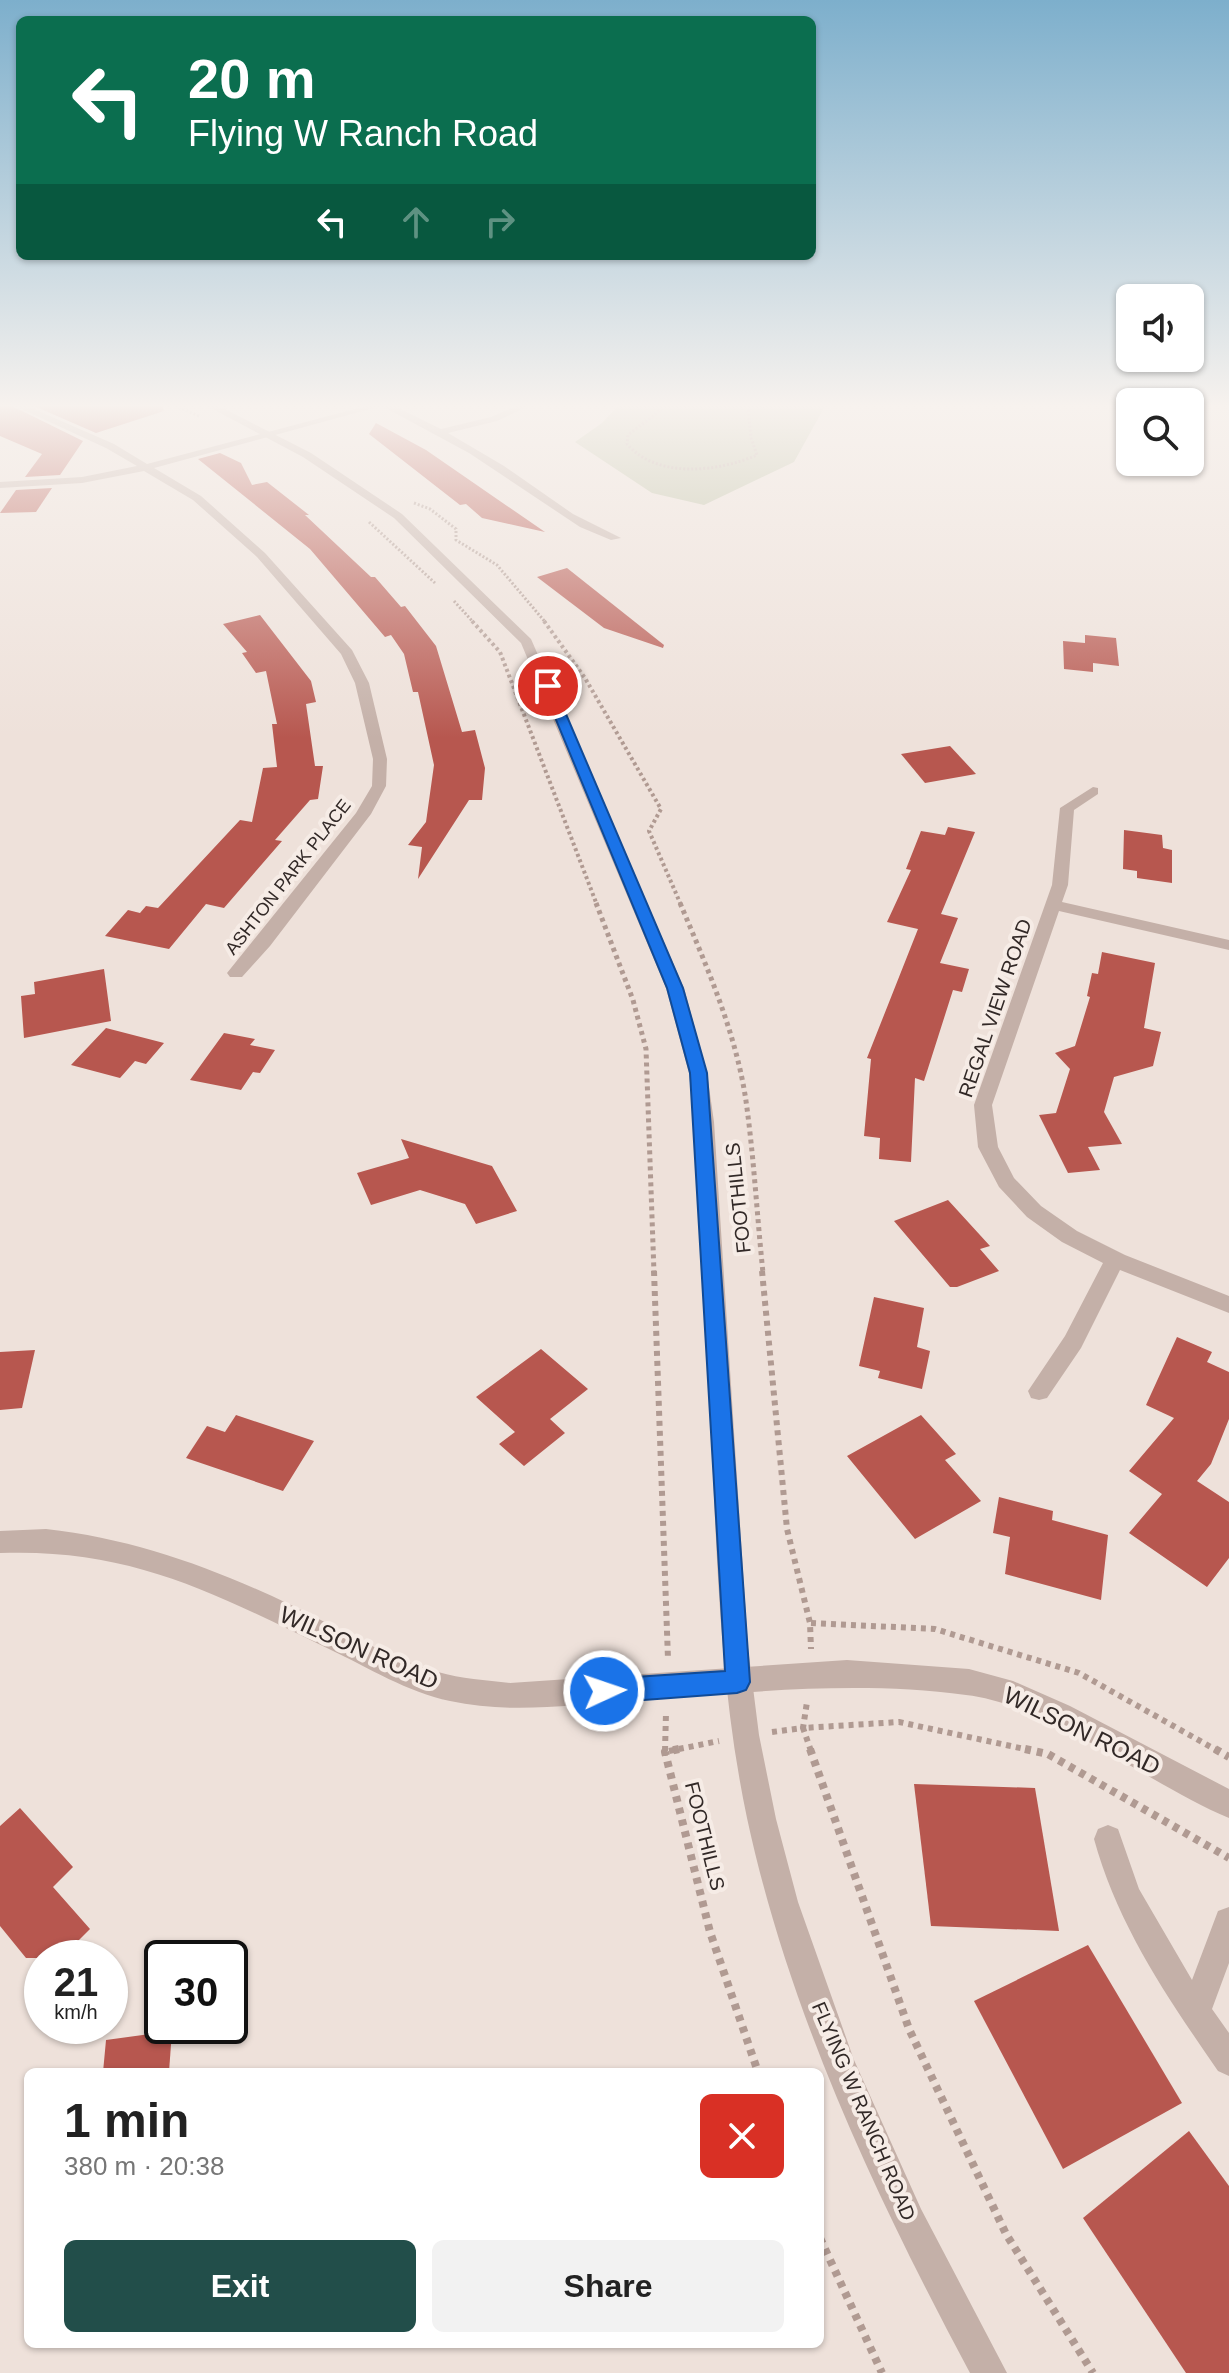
<!DOCTYPE html>
<html lang="en">
<head>
<meta charset="utf-8">
<style>
	:root { --surface:#fff; --page:#f2f2f2; --text:#222; --muted:#767676; --accent:#224e4a }
	body { margin:0; font-family:Helvetica,sans-serif; background:var(--page); color:var(--text); height:100vh; display:flex; flex-direction:column; font-size:30px; white-space:nowrap }
	* { box-sizing:border-box; margin:0 }
	p { font-size:26px; color:var(--muted) }
	.icon { flex:none; width:44px; height:44px; fill:none; stroke:currentColor; stroke-width:2; stroke-linecap:round; stroke-linejoin:round }
	.map { position:relative; flex:1; overflow:hidden }
	.sheet { position:absolute; left:24px; top:2068px; width:800px; height:280px; display:flex; flex-direction:column; background:var(--surface); border-radius:12px; box-shadow:0 2px 6px #0004 }
	.sheet>* { flex:none }
	.banner { position:absolute; left:16px; top:16px; width:800px; height:244px; border-radius:12px; box-shadow:0 2px 6px #0004; background:#0b6e4f; color:#fff; overflow:hidden }
	.tools { position:absolute; left:1116px; top:284px; display:grid; gap:16px }
	.tools a { display:grid; place-items:center; width:88px; height:88px; border-radius:12px; background:var(--surface); box-shadow:0 2px 6px #0004; font-size:40px }
	.speed { position:absolute; left:24px; top:1940px; display:flex; gap:16px; font-size:40px; font-weight:700; text-align:center }
	.speed>* { display:grid; place-content:center; width:104px; height:104px; border-radius:50%; background:var(--surface); box-shadow:0 2px 6px #0004; line-height:1 }
	.speed small { font-size:20px; font-weight:400 }
	.speed .limit { border:4px solid #111; border-radius:12px; background:#fff; color:#111 }
	.pin { position:absolute; display:grid; place-items:center; width:68px; height:68px; color:#fff; margin:-34px; border:4px solid #fff; border-radius:50%; box-shadow:0 2px 8px #0007 }
	.me { position:absolute; width:88px; margin:-44px; rotate:87deg; stroke-linejoin:round; filter:drop-shadow(0 0 6px #0008) }
	.turn { display:flex; align-items:center; gap:28px; height:168px; padding:0 40px; font-size:36px }
	.turn .icon { width:104px; height:104px; stroke-width:2.5 }
	.turn b { display:block; font-size:56px; line-height:68px }
	.lanes { display:flex; align-items:center; height:76px; padding:0 40px; background:#0003; justify-content:center; gap:40px; direction:ltr }
	.lanes .off { opacity:.35 }
	.round { display:grid; place-items:center; flex:none; width:84px; height:84px; border-radius:12px; background:var(--page) }
	.overview { display:flex; align-items:center; justify-content:space-between; height:136px; padding:0 40px }
	h1 { font-size:48px; font-weight:800; line-height:60px }
	.cta { display:flex; gap:16px; margin-top:auto; padding:16px 40px }
	.cta a { flex:1; height:92px; border-radius:12px; background:var(--accent); color:#fff; font-size:32px; font-weight:800; line-height:92px; text-align:center }
	.cta a+a { background:var(--page); color:var(--text) }
	.map>svg:first-child { display:block }
	.green { fill:#b6bb9c }
	.building { fill:#b7574f }
	.lines { fill:none; stroke-linecap:round; stroke-linejoin:round }
	.path-far4 { stroke:#b09a92; stroke-width:3; stroke-dasharray:2 2; stroke-linecap:butt }
	.path-far3 { stroke:#b09a92; stroke-width:4; stroke-dasharray:3 3; stroke-linecap:butt }
	.path-far2 { stroke:#b09a92; stroke-width:5; stroke-dasharray:4 4; stroke-linecap:butt }
	.path-far1 { stroke:#b09a92; stroke-width:6; stroke-dasharray:5 5; stroke-linecap:butt }
	.path { stroke:#b09a92; stroke-width:8; stroke-dasharray:6 6; stroke-linecap:butt }
	.minor { fill:#c4b0a8; fill-rule:evenodd }
	.tertiary { fill:#c4b0a8; fill-rule:evenodd }
	.route { fill:#1a73e8; stroke:#114b97; stroke-width:2 }
	.labels { text-anchor:middle; stroke-width:8; stroke-linejoin:round; paint-order:stroke }
	.far-street-label { font-size:18px; fill:#322927; stroke:#f6ece6 }
	.street-label { font-size:20px; fill:#322927; stroke:#f6ece6 }
	.near-street-label { font-size:24px; fill:#322927; stroke:#f6ece6 }
</style>
</head>
<body>
<div class="map">
<svg width="1229" height="2373" viewBox="0 0 1229 2373">
	<rect width="100%" height="100%" fill="#eee1da"/>
	<path class="green" d="M618,406H825L794,462L704,505L652,493L575,442L602,423Z"/>
	<g class="building">
		<path d="M0,406H12L83,441L60,475L25,477L42,454L0,436Z"/>
		<path d="M34,406H163L164,411L96,433Z"/>
		<path d="M376,423L426,450L545,532L482,518L466,504L460,505L369,434Z"/>
		<path d="M220,453L241,463L252,485L267,482L309,515H305L371,577H375L401,607L405,606L436,646L462,732L475,730L485,768L482,800H469L418,879L422,847L408,845L426,822L434,765L418,692H413L404,654L391,635L385,637L310,549L198,459Z"/>
		<path d="M52,488L36,512L0,513L16,490Z"/>
		<path d="M567,568L664,645L663,648L604,628L537,577Z"/>
		<path d="M260,615L311,681L316,702L306,704L315,766H323L318,799L310,800L275,840L282,841L224,908L206,904L169,949L105,936L128,910L140,913L146,906L158,908L240,820L252,822L263,768L277,767L272,724H277L266,671L256,673L242,653L247,652L223,624Z"/>
		<path d="M1085,635L1116,638L1119,666L1093,663V672L1064,669L1063,641L1085,643Z"/>
		<path d="M950,746L976,774L925,783L901,754Z"/>
		<path d="M948,827L975,832L941,914L958,918L940,963L969,969L962,992L953,990L924,1081L915,1078L911,1162L879,1159L880,1138L864,1136L871,1059L867,1058L918,929L887,922L911,870L906,869L921,831L945,835Z"/>
		<path d="M1124,830L1162,835L1163,848L1172,850V883L1137,878V871L1123,869Z"/>
		<path d="M1102,952L1155,963L1144,1028L1161,1032L1153,1066L1114,1077L1104,1112L1122,1144L1088,1147L1100,1170L1068,1173L1039,1115L1056,1113L1070,1069L1055,1053L1075,1046L1090,997L1087,996L1092,973L1098,974Z"/>
		<path d="M104,969L111,1021L24,1038L21,996L35,994L34,982Z"/>
		<path d="M106,1028L164,1043L146,1064L135,1061L120,1078L71,1065Z"/>
		<path d="M224,1033L255,1039L250,1045L275,1050L260,1073L253,1072L241,1090L190,1080Z"/>
		<path d="M401,1139L492,1166L517,1211L476,1224L465,1204L420,1190L371,1205L357,1173L409,1158Z"/>
		<path d="M948,1200L990,1246L980,1249L999,1271L957,1287H950L894,1221Z"/>
		<path d="M874,1297L924,1308L917,1347L930,1351L922,1389L878,1378L880,1371L859,1366Z"/>
		<path d="M1177,1337L1212,1352L1207,1362L1229,1372V1419L1211,1464L1197,1481L1229,1502V1558L1207,1587L1129,1533L1162,1494L1129,1471L1174,1418L1146,1405Z"/>
		<path d="M541,1349L588,1389L550,1419L565,1433L524,1466L499,1444L515,1432L476,1397Z"/>
		<path d="M35,1350L22,1408L0,1410V1352Z"/>
		<path d="M236,1415L314,1441L283,1491L186,1458L207,1426L225,1432Z"/>
		<path d="M921,1415L956,1454L945,1460L981,1501L915,1539L847,1456Z"/>
		<path d="M999,1497L1053,1511L1052,1520L1108,1535L1101,1600L1005,1574L1010,1537L993,1533Z"/>
		<path d="M914,1784L1035,1788L1059,1931L931,1926Z"/>
		<path d="M20,1808L73,1867L53,1887L90,1929L61,1958H26L0,1926V1826Z"/>
		<path d="M1088,1945L1182,2103L1063,2169L974,2001Z"/>
		<path d="M172,2031L169,2072H103L106,2040Z"/>
		<path d="M1189,2131L1229,2186V2373H1186L1083,2218Z"/>
	</g>
	<g class="lines">
		<g class="path-far4">
			<path d="M175,406L199,416"/>
			<path d="M666,406L628,435L627,444C657,479 718,472 757,455L751,438L748,406"/>
			<path d="M414,503L430,509L456,529V540L497,565L546,623"/>
			<path d="M369,522L435,583"/>
			<path d="M454,601L474,623"/>
		</g>
		<g class="path-far3">
			<path d="M472,621L500,652L597,905"/>
			<path d="M544,621L585,678L661,809L649,831L681,905"/>
		</g>
		<g class="path-far2">
			<path d="M596,903L633,1000L646,1049L654,1273"/>
			<path d="M680,903C707,967 736,1033 746,1101C754,1158 757,1216 763,1273"/>
		</g>
		<g class="path-far1">
			<path d="M654,1271L668,1659"/>
			<path d="M762,1271L787,1529L810,1623L811,1649"/>
			<path d="M811,1623L935,1629L1079,1673L1218,1751"/>
			<path d="M772,1732L803,1728L807,1702"/>
			<path d="M665,1751L666,1713"/>
			<path d="M669,1751L719,1741"/>
			<path d="M811,1751L803,1728L899,1722L1034,1751"/>
		</g>
		<g class="path">
			<path d="M679,1749L665,1752L710,1932L758,2072"/>
			<path d="M810,1749L909,2029L1006,2234L1093,2373"/>
			<path d="M1025,1749L1048,1754L1229,1858"/>
			<path d="M1215,1749L1229,1757"/>
			<path d="M820,2238L882,2373"/>
		</g>
		<g class="minor">
			<path d="M15,406H27L114,444L147,464L366,406H381L154,468L201,496L265,553L352,650L369,683L387,759L386,786L371,814L270,946L242,977H230L227,973L356,813L372,786L373,759L355,683L341,654L257,557L193,500L144,471L82,483L0,488V482L82,477L137,466L106,448Z"/>
			<path d="M382,406H394L441,429L491,417L516,406H528L497,421L448,433L504,466L573,514L621,538L611,540L580,527L469,453Z"/>
			<path d="M1093,787L1098,788V794L1074,810L1068,885L1062,902L1229,940V950L1059,911L992,1105L998,1147L1014,1178L1041,1206L1077,1231L1125,1255L1229,1296V1313L1120,1270L1081,1348L1047,1398L1039,1400L1031,1398L1028,1391L1065,1336L1103,1263L1062,1242L1027,1217L999,1187L978,1147L974,1105L1052,885L1060,808Z"/>
			<path d="M46,1529C127,1538 199,1563 272,1596C325,1620 382,1656 438,1672C461,1679 486,1680 510,1683L847,1660L969,1669L1013,1681L1070,1706L1229,1789V1818C1149,1785 1051,1705 966,1695C854,1680 742,1693 630,1701C570,1705 509,1714 450,1701C407,1692 369,1668 331,1650C216,1594 132,1548 0,1553V1531Z"/>
			<path d="M1108,1825L1118,1829L1139,1889L1192,1980L1218,1911L1229,1907V1963L1212,2009L1229,2033V2076L1218,2071C1167,1997 1118,1926 1094,1839L1098,1829Z"/>
		</g>
		<path class="tertiary" d="M207,406H219L311,453L402,514L531,639L684,988L707,1073L714,1122L748,1648L759,1735L776,1819L798,1902L854,2060L921,2209L1007,2373H970C876,2197 789,2013 747,1818C723,1704 718,1590 713,1474C707,1357 700,1239 694,1122L689,1073L666,988L521,643L394,518L303,457Z"/>
	</g>
	<linearGradient id="sky" x2="0" y2="1"><stop stop-color="#7dafcc"/><stop offset="0.55" stop-color="#f7f2ee"/><stop offset="1" stop-color="#f7f2ee" stop-opacity="0"/></linearGradient>
	<rect width="1229" height="738" fill="url(#sky)"/>
	<path class="route" d="M548,682L554,686L683,988L707,1073L750,1682L746,1690L737,1693L604,1703L596,1699L592,1691L596,1683L604,1679L725,1671L690,1073L667,988L542,686Z"/>
	<g class="labels">
		<g class="far-street-label">
			<text transform="translate(288 877) rotate(-52)" y="6">ASHTON PARK PLACE</text>
		</g>
		<g class="street-label">
			<text transform="translate(995 1008) rotate(-71)" y="7">REGAL VIEW ROAD</text>
			<text transform="translate(738 1198) rotate(-96)" y="7">FOOTHILLS</text>
			<text transform="translate(705 1836) rotate(76)" y="7">FOOTHILLS</text>
			<text transform="translate(864 2111) rotate(67)" y="7">FLYING W RANCH ROAD</text>
		</g>
		<g class="near-street-label">
			<text transform="translate(359 1648) rotate(24)" y="8">WILSON ROAD</text>
			<text transform="translate(1082 1731) rotate(26)" y="8">WILSON ROAD</text>
		</g>
	</g>
</svg>
<div class="tools">
<a><svg class="icon" aria-label="sound" viewBox="0 0 24 24"><path d="M4 9h4l5-4v14l-5-4H4zM17 9q2 3 0 6"/></svg></a>
<a><svg class="icon" aria-label="search" viewBox="0 0 24 24"><circle cx="10" cy="10" r="6"/><path d="M15 15l6 6"/></svg></a>
</div>
<div class="speed"><div>21<small>km/h</small></div><div class="limit">30</div></div>
<div class="pin" style="left:548px;top:686px;background:#d93025"><svg class="icon" aria-label="arrive" viewBox="0 0 24 24"><path d="M6 21V4h12l-3 4 3 4H6"/></svg></div>
<svg class="me" style="left:604px;top:1691px" viewBox="-20 -20 40 40"><circle r="17" fill="#1a73e8" stroke="#fff" stroke-width="3"/><path d="M0-11L8 9 0 5-8 9z" fill="#fff"/></svg>
<div class="banner">
<div class="turn"><svg class="icon" aria-label="left" viewBox="0 0 24 24"><path d="M17 20v-9H6M10 6l-5 5 5 5"/></svg><div><b>20 m</b>Flying W Ranch Road</div></div>
<div class="lanes"><svg class="icon" aria-label="left" viewBox="0 0 24 24"><path d="M17 20v-9H6M10 6l-5 5 5 5"/></svg><svg class="icon off" aria-label="ahead" viewBox="0 0 24 24"><path d="M12 20V5M6 11l6-6 6 6"/></svg><svg class="icon off" aria-label="right" viewBox="0 0 24 24"><path d="M7 20v-9h11M14 6l5 5-5 5"/></svg></div>
</div>
<section class="sheet">
<div class="overview"><div><h1>1 min</h1><p>380 m · 20:38</p></div><a class="round" style="background:#d93025;color:#fff"><svg class="icon" aria-label="close" viewBox="0 0 24 24"><path d="M6 6l12 12M18 6L6 18"/></svg></a></div>
<div class="cta"><a>Exit</a><a>Share</a></div>
</section>
</div>
</body>
</html>
